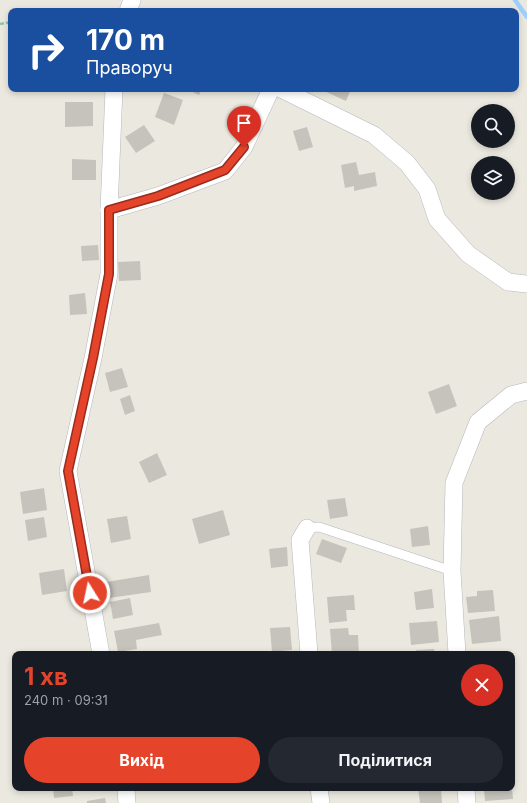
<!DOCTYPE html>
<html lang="uk">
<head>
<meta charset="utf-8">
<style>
	:root { --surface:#171b24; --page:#242831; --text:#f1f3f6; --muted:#9ea1a6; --accent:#e5442b }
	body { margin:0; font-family:Inter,sans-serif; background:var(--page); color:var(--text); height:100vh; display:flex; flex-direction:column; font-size:15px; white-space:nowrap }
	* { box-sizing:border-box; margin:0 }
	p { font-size:13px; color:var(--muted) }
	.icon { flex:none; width:22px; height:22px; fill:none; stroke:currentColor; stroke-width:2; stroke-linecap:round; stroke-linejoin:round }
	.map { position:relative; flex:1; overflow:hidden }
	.drawer { position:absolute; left:12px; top:651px; width:503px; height:140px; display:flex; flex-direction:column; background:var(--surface); border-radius:8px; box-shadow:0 2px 6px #0003 }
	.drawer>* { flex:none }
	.top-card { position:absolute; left:8px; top:8px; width:511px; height:84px; border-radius:8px; box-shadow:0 2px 6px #0003; background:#1a4fa0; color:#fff; overflow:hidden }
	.fabs { position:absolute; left:471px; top:104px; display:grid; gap:8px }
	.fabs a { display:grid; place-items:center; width:44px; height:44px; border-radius:50%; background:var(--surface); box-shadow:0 2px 6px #0003; font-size:20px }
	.pin { position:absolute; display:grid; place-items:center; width:34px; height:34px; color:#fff; margin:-41px -17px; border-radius:50% 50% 50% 0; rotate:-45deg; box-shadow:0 0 4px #0007 }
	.pin .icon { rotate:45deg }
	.me { position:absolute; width:44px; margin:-22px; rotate:350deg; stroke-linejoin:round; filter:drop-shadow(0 0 3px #0008) }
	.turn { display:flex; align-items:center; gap:14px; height:84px; padding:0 12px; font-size:18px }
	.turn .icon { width:52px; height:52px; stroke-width:2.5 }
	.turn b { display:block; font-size:28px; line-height:34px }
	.round { display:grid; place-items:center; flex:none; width:42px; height:42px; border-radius:21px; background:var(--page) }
	.head { display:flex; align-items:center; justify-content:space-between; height:68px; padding:0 12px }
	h1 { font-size:24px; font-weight:700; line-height:30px; color:var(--accent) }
	.button { display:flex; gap:8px; margin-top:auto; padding:8px 12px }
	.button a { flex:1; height:46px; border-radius:24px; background:var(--accent); color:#fff; font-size:16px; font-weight:700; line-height:46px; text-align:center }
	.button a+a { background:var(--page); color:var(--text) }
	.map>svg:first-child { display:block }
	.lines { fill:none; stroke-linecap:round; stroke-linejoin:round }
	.stream { stroke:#9dcefd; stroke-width:4.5 }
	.building { fill:#c6c3bc }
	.service-casing { stroke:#b5b7bc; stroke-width:10 }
	.minor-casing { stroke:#b5b7bc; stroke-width:18 }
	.path { stroke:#94c4a5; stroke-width:2.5; stroke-dasharray:4 2; stroke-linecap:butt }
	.service { stroke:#fff; stroke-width:9 }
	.minor { stroke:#fff; stroke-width:17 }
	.route-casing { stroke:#952c1c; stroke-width:10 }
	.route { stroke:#e5442b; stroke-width:7 }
</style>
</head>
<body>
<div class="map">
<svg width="527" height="803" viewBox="0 0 527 803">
	<rect width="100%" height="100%" fill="#ebe9df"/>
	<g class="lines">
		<path class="stream" d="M515,0L527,17"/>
	</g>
	<g class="building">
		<path d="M186,89H202L199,95Z"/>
		<path d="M320,89H351L346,101Z"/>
		<path d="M164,93L183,100L174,125L155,117Z"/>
		<path d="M65,102H93V126L65,127Z"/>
		<path d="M144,125L155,141L136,153L125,137Z"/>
		<path d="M307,127L313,147L299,151L293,131Z"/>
		<path d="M72,159L96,160V180H72Z"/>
		<path d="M356,162L359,175L375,172L377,186L354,191V186L345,188L341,165Z"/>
		<path d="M98,245L99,260L82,261L81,246Z"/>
		<path d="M140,261L141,280L119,281L118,262Z"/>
		<path d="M85,293L87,314L70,315L69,295Z"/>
		<path d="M122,368L128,387L110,392L105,373Z"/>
		<path d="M449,384L457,406L436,414L428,392Z"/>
		<path d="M130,395L135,411L125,415L120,399Z"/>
		<path d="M157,453L167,475L149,483L139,462Z"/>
		<path d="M44,488L47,510L23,514L20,492Z"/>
		<path d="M345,498L348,516L330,519L327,500Z"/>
		<path d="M223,510L230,535L199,544L192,519Z"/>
		<path d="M127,516L131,539L111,543L107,519Z"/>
		<path d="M44,517L47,537L28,541L25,520Z"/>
		<path d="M428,526L430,545L412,547L410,529Z"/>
		<path d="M322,539L347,548L341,563L316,554Z"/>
		<path d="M287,547L288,566L271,568L269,549Z"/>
		<path d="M64,569L67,591L42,595L39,573Z"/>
		<path d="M149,575L151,592L102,599L100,583Z"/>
		<path d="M432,589L434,608L416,610L414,592Z"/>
		<path d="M493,590L495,611L468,613L466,597L477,596V591Z"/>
		<path d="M354,595L355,610H346L347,621L329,623L327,597Z"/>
		<path d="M130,598L133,615L113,619L110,602Z"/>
		<path d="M499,616L501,641L472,644L469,620Z"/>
		<path d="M437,621L439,642L411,645L409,623Z"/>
		<path d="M159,623L162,635L136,640L137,649L118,652L114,631Z"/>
		<path d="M290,627L292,650L272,652L270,628Z"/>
		<path d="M348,628L349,635H358L359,654H332L330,629Z"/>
		<path d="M434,649L435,654H417L416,650Z"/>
		<path d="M53,788H72L73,796L54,798Z"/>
		<path d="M418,788H441L442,803H420Z"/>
		<path d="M484,788H512L513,799L485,801Z"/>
		<path d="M105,798L106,803H87V801Z"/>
	</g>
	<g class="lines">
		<defs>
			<path id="service" d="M307,528L319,527L452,571"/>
			<g id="minor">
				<path d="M128,11L132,0"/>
				<path d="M281,89L374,135L407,163L427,189L437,219L468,254L508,282L527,284"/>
				<path d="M109,210L158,196L225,171L244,147L271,89"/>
				<path d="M307,528L300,540L309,654"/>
				<path d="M101,654L68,471L93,358L109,274V210L114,89"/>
				<path d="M457,654L452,571L454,483L478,422L511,395L527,391"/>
				<path d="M126,788L127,803"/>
				<path d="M319,788L321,803"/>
				<path d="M466,788L467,803"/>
			</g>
		</defs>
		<use href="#service" class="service-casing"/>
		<use href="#minor" class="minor-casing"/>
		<path class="path" d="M0,24L11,22"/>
		<use href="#service" class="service"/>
		<use href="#minor" class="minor"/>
	</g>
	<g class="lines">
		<defs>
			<path id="route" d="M90,593L68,471L93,358L109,274V210L158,196L225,170L244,147"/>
		</defs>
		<use href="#route" class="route-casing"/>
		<use href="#route" class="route"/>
	</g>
</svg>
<div class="fabs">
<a><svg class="icon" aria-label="search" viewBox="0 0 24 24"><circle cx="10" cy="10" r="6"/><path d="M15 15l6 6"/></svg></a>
<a><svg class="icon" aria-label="layers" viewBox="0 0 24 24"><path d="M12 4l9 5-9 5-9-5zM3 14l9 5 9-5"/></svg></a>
</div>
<div class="pin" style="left:244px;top:147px;background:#d93025"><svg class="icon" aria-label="arrive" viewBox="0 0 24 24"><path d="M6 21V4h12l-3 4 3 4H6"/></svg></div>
<svg class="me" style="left:90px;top:593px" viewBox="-20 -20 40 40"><circle r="17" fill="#e5442b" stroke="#fff" stroke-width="3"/><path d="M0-11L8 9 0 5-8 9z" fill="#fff"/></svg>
<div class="top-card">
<div class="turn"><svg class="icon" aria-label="right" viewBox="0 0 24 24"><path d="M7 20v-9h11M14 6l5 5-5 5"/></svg><div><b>170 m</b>Праворуч</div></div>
</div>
<section class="drawer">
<div class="head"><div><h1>1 хв</h1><p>240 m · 09:31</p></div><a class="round" style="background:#d93025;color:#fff"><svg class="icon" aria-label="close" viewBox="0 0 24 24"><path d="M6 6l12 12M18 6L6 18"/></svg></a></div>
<div class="button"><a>Вихід</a><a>Поділитися</a></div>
</section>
</div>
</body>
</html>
